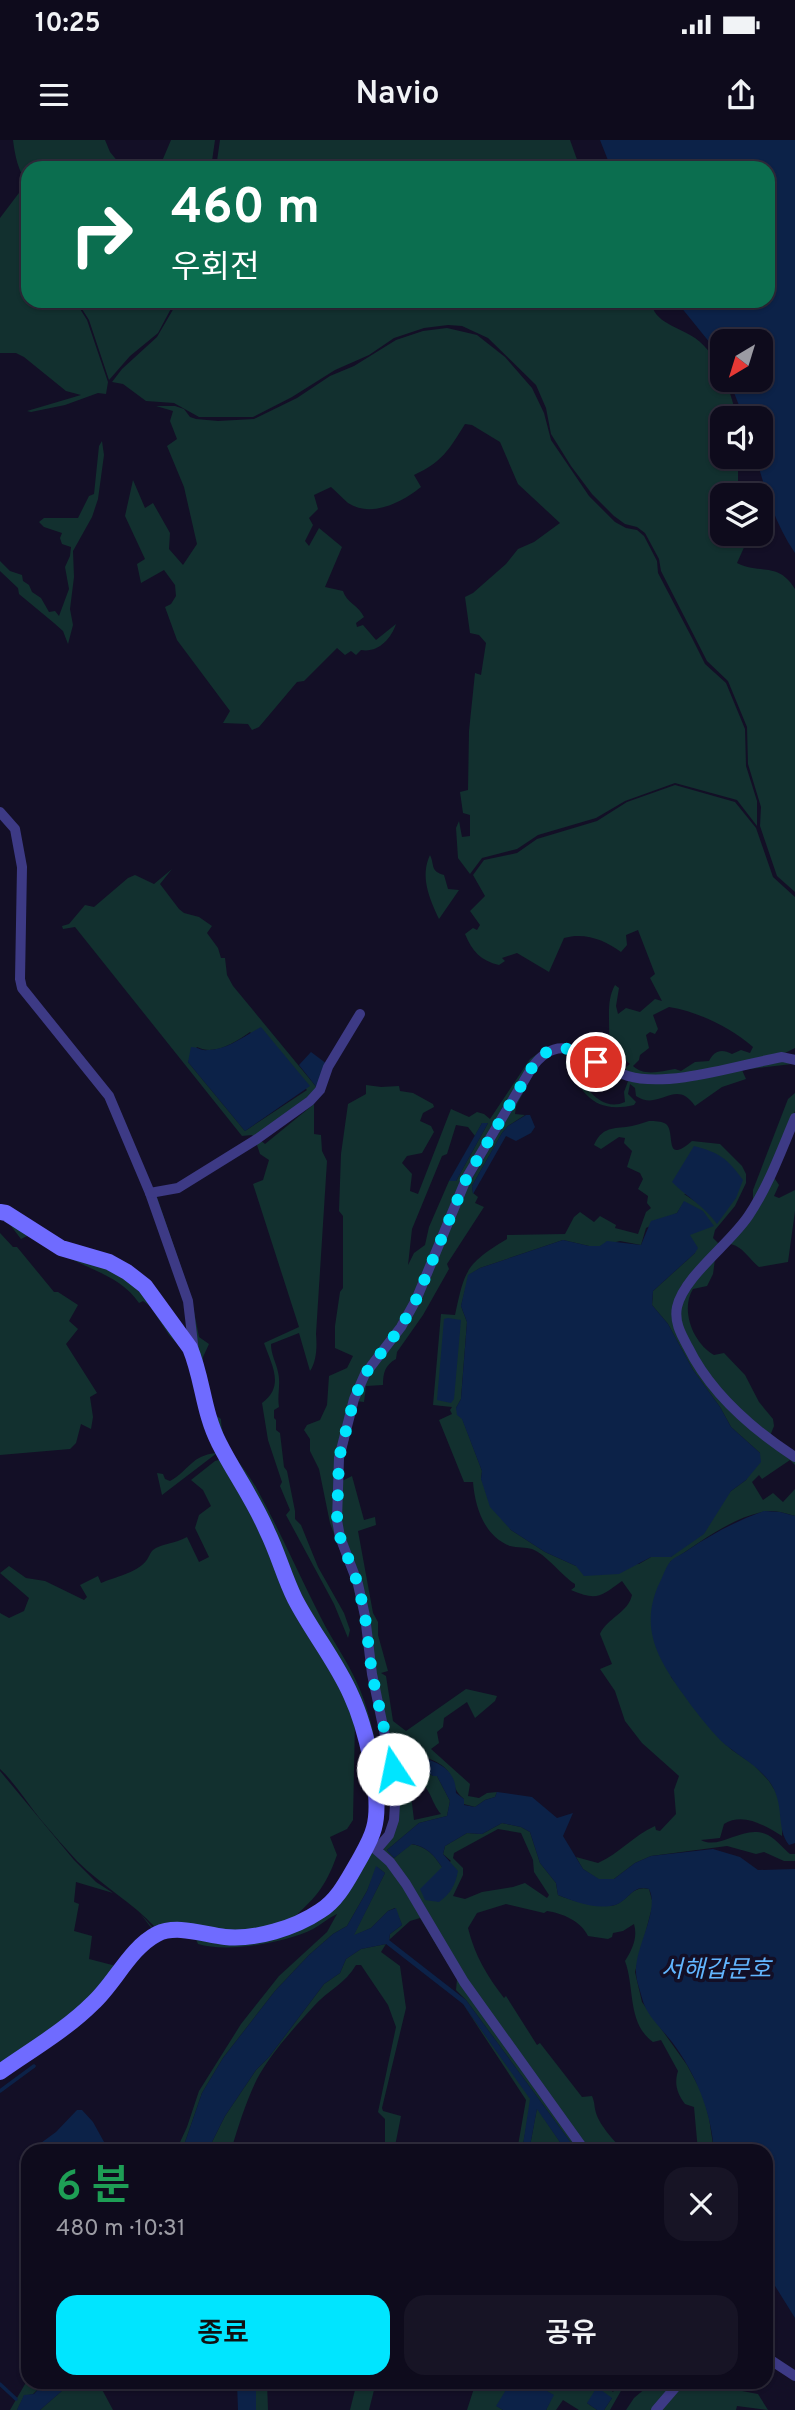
<!DOCTYPE html>
<html lang="ko">
<head>
<meta charset="utf-8">
<style>
	:root { --surface:#0e0b1c; --page:#171425; --text:#f1f3f6; --muted:#9b9ba3; --line:#2e2b3b; --accent:#00e5ff }
	body { margin:0; font-family:Overpass,"Noto Sans KR",sans-serif; background:var(--page); color:var(--text); height:100vh; display:flex; flex-direction:column; font-size:26px; white-space:nowrap }
	* { box-sizing:border-box; margin:0 }
	p { font-size:23px; color:var(--muted) }
	.icon { flex:none; width:38px; height:38px; fill:none; stroke:currentColor; stroke-width:2; stroke-linecap:round; stroke-linejoin:round }
	.map { position:relative; flex:1; overflow:hidden }
	.drawer { position:absolute; left:21px; top:2004px; width:752px; height:245px; display:flex; flex-direction:column; background:var(--surface); border-radius:21px; box-shadow:0 2px 5px #0004,0 0 0 2px var(--line) }
	.drawer>* { flex:none }
	.hud { position:absolute; left:21px; top:21px; width:754px; height:147px; border-radius:21px; box-shadow:0 2px 5px #0004,0 0 0 2px var(--line); background:#0b6e4f; color:#fff; overflow:hidden }
	.needle { width:46px; rotate:218deg }
	.tools { position:absolute; left:710px; top:189px; display:grid; gap:14px }
	.tools a { display:grid; place-items:center; width:63px; height:63px; border-radius:14px; background:var(--surface); box-shadow:0 2px 5px #0004,0 0 0 2px var(--line); font-size:35px }
	.pin { position:absolute; display:grid; place-items:center; width:60px; height:60px; color:#fff; margin:-30px; border:4px solid #fff; border-radius:50%; box-shadow:0 2px 7px #0007 }
	.me { position:absolute; width:77px; margin:-38px; rotate:349deg; stroke-linejoin:round; filter:drop-shadow(0 0 5px #0008) }
	.turn { display:flex; align-items:center; gap:24px; height:147px; padding:0 35px; font-size:32px }
	.turn .icon { width:91px; height:91px; stroke-width:2.5 }
	.turn b { display:block; font-size:49px; line-height:60px }
	.round { display:grid; place-items:center; flex:none; width:74px; height:74px; border-radius:21px; background:var(--page) }
	.summary { display:flex; align-items:center; justify-content:space-between; height:119px; padding:0 35px }
	h1 { font-size:42px; font-weight:600; line-height:52px; color:#1e9e55 }
	.cta { display:flex; gap:14px; margin-top:auto; padding:14px 35px }
	.cta a { flex:1; height:80px; border-radius:21px; background:var(--accent); color:#111; font-size:28px; font-weight:600; line-height:80px; text-align:center }
	.cta a+a { background:var(--page); color:var(--text) }
	.status { display:flex; justify-content:space-between; align-items:center; height:49px; padding:0 35px; background:var(--surface); direction:ltr }
	.status svg { height:19px; fill:currentColor }
	header { display:flex; justify-content:space-between; align-items:center; height:91px; padding:0 35px; background:var(--surface); font-size:32px; font-weight:600 }
	.map>svg:first-child { display:block }
	.green { fill:#12302f; fill-rule:evenodd }
	.water { fill:#0c2248 }
	.lines { fill:none; stroke-linecap:round; stroke-linejoin:round }
	.stream { stroke:#0c2248; stroke-width:3.5 }
	.street { stroke:#3d3a85; stroke-width:10 }
	.secondary { stroke:#6f6bff; stroke-width:16 }
	.route { stroke:#00e5ff; stroke-width:12; stroke-dasharray:0 21.6 }
	.labels { text-anchor:middle; stroke-width:7; stroke-linejoin:round; paint-order:stroke }
	.water-label { font-size:24px; font-style:italic; fill:#62b6ff; stroke:#130f26 }
</style>
</head>
<body>
<div class="status"><b>10:25</b><svg viewBox="0 0 49 12"><path d="M0 12V9h3v3zM5 12V6h3v6zM10 12V3h3v9zM15 12V0h3v12zM26 1h20v11H26zM47 4h2v5h-2z"/></svg></div>
<header><svg class="icon" aria-label="menu" viewBox="0 0 24 24"><path d="M4 6h16M4 12h16M4 18h16"/></svg>Navio<svg class="icon" aria-label="share" viewBox="0 0 24 24"><path d="M12 15V3M7 8l5-5 5 5M5 13v7h14v-7"/></svg></header>
<div class="map">
<svg width="795" height="2270" viewBox="0 0 795 2270">
	<rect width="100%" height="100%" fill="#130f26"/>
	<g class="green">
		<path d="M13,0H105L110,12L123,28H28V44C18,31 15,16 13,0Z"/>
		<path d="M171,0H215L211,28H133L143,21L160,26Z"/>
		<path d="M220,0H570L580,28H216Z"/>
		<path d="M25,45L28,49V161H75L87,180L108,242L106,254L98,253L65,265L31,272L27,271L81,255L66,251L24,217L16,213H0V78Z"/>
		<path d="M77,161H175L158,193L130,216L109,240L89,180Z"/>
		<path d="M178,161H652C651,182 681,188 695,198C720,216 730,250 737,278H723V317H738V344L743,355H723V394H750L737,423C760,435 778,421 795,449V752L777,736L760,686L761,667L748,624L747,587L728,541L707,521L661,431L659,419L645,393L637,387L625,384L614,376L592,354L571,326L551,294L546,268L536,245L488,198L462,186L448,185L424,188L394,198L369,215L335,230L292,257L253,277H199L174,263L146,261L123,244L112,242L122,229L157,197Z"/>
		<path d="M447,188L477,195L505,217L532,248L544,273L551,300L589,356L615,382L626,388L637,390L644,396L657,421L658,433L692,498L705,524L726,543L745,589L746,626L757,661V686L737,660L675,643L625,661L596,678L538,695L517,709L482,718L470,734L458,718L456,688L459,681L462,697L470,696V675L463,673L460,652L468,650L469,591L475,533L481,535L486,503L479,495L470,493L465,457L473,453L506,424L518,409L534,402L560,383L518,344L500,302L472,285L465,284C449,310 442,322 414,335L421,347C401,363 371,378 348,363C342,358 337,352 331,347L314,355L318,369L309,378L313,385L305,401L309,406L319,388L342,407L325,447L343,451C346,462 359,466 364,477L356,483L357,487L363,485L376,500L396,484C391,499 378,513 361,510L356,515L351,511L345,515L337,508L304,541L297,542L259,587L252,590L248,584L223,583L230,571L177,500L165,467L171,464L176,456L175,445L164,430L141,443L137,424L145,419L125,376L133,340L145,368L153,363L170,393L169,409L183,425L197,404L184,347L167,306L177,299L170,281L173,271L156,266H175L184,269L190,277L196,279L218,281L254,279L297,258L330,236L354,226L396,200L423,191Z"/>
		<path d="M102,301L104,315L98,359L92,377L73,411L74,437L70,469L73,485L68,504L63,491L54,483L19,454L18,448L0,431V421L10,431L22,435L23,441L29,445L32,452L41,458L49,472L55,471L59,476L69,449L65,427L70,416L71,407L62,404L60,398L62,393L44,387L39,382L44,378H78L89,356L94,354L99,306Z"/>
		<path d="M675,645L735,662L756,688L773,737L795,757V908L781,915L673,938L626,933V927L630,924C618,914 619,908 609,898C610,879 606,861 615,845L619,848L616,866L618,874L626,868L640,872L655,859L662,861L650,838L655,834L638,790L626,795L627,805L621,812C605,800 585,792 564,798L549,832L517,813L502,818L505,821L499,825C481,821 472,811 465,794L473,788L477,790L480,785L470,771L485,756L473,735L484,720L517,713L537,699L597,681L627,662ZM669,867C699,872 730,887 753,907L750,913L741,910L732,914C721,908 714,911 709,921L695,922L681,931L675,929C661,931 645,937 633,926L639,920L640,915L649,908L646,895L650,892L655,894L658,889L653,875Z"/>
		<path d="M430,715C435,726 430,731 444,735L448,749L459,750L439,779C429,758 420,736 430,715Z"/>
		<path d="M172,729L160,744L179,769L184,773L199,777L212,786L207,793L218,808L221,818H225L227,835L233,846L318,949L254,998L252,995L242,996L75,787L63,789L62,786L69,784L85,765L94,767L128,738L135,735L154,744ZM250,892L307,950L245,991L188,922L197,907C215,916 236,902 250,892Z"/>
		<path d="M540,912L502,968L410,1166L364,1233L334,1362L355,1447L345,1424L330,1383L319,1329L310,1311V1299L304,1290L307,1285L320,1280L327,1265L329,1236L347,1228L353,1216L335,1208V1186L340,1152L343,1148V1076L339,1071L341,1014L348,964L366,954V945L381,947L399,946L400,951L413,953L433,964L434,967L423,973L420,981L431,986L434,992L422,1013L407,1016L402,1023L412,1034L410,1051L418,1054L451,969L469,977L477,972L484,974L490,979L530,919ZM482,983H488L456,1041H449L429,1087L425,1105L414,1113L408,1125L412,1089L442,1016L447,1014L456,985L468,987L475,996Z"/>
		<path d="M779,920L792,924L742,930L746,939L722,947L695,966C675,937 660,972 636,956L635,948L630,944L628,954L636,962L634,965C594,974 583,954 565,923L569,921C580,940 599,974 625,962L624,952L628,941L653,943Z"/>
		<path d="M534,933L516,966L515,974L525,975L508,986L502,993L472,1046L473,1053L478,1057L475,1063L484,1067L447,1124L449,1129L423,1175L397,1212L396,1219C385,1225 383,1233 383,1245L366,1246L364,1262L356,1261L364,1244L383,1216L458,1062Z"/>
		<path d="M795,953V971L753,1065V1050L788,959Z"/>
		<path d="M314,964V994L321,995L322,1011L327,1021L316,1194C317,1205 317,1221 310,1231L299,1193L271,1204C271,1215 276,1222 278,1232C281,1244 277,1255 279,1267L274,1270V1278L276,1280V1290L280,1293L284,1327L287,1331L295,1371V1379L301,1385L318,1427L344,1473L350,1490L348,1498L334,1464L286,1375L290,1370L280,1346L282,1342L268,1300L262,1263C285,1246 272,1226 264,1203L299,1187L253,1044L263,1040L269,1020L260,1014L256,1002L260,1000L265,1004Z"/>
		<path d="M649,981C655,981 661,981 666,984C676,992 663,1026 692,1001L720,1004L742,1026L746,1034V1043L735,1066L715,1090L713,1098L721,1106L681,1146L674,1171L720,1260L795,1319V1325L790,1320L762,1339L759,1335L752,1342L763,1360L773,1353L783,1362L795,1349V1376C785,1373 773,1369 762,1372C729,1379 698,1404 670,1422L671,1537L720,1599L732,1610L754,1625L769,1641L779,1657L782,1674V1696C764,1685 743,1672 724,1684L720,1698L701,1700C720,1711 744,1683 768,1695C777,1700 783,1708 790,1714H795V1721H784L764,1712L756,1714L727,1706L651,1716L635,1723L614,1739H598L583,1729L576,1717L598,1723C620,1713 633,1696 655,1686L656,1690L660,1691L676,1674L674,1650L679,1636L642,1603L625,1581L615,1551L600,1529L612,1524L600,1494C607,1478 628,1473 632,1455L622,1441C600,1457 597,1461 571,1450L575,1447V1444C563,1437 546,1414 532,1409C526,1407 517,1408 510,1406C484,1396 475,1367 473,1342H464L439,1280L452,1274L450,1270L452,1267L433,1265L441,1174L455,1175C465,1129 466,1124 507,1099V1095L565,1094L574,1077L580,1072L594,1082L600,1076L616,1085L615,1088L638,1094L646,1072L651,1068L647,1063L648,1056L638,1049L643,1039L640,1033L627,1027L632,1011L624,1003L625,998L619,997L601,1009L594,1005C601,989 611,988 626,987C634,986 642,983 649,981ZM684,1054L736,1058L705,1068ZM684,1062L690,1096L695,1113L653,1151L652,1165L668,1184L693,1230L720,1267L731,1287L760,1313L746,1340L731,1351L671,1417H651L639,1424L576,1426L545,1412L511,1390L481,1339L482,1331L462,1278L456,1268L461,1259L467,1182L461,1166L469,1135L480,1128L563,1100L589,1106H600L620,1101L641,1105L646,1088L677,1073Z"/>
		<path d="M773,1036L779,1045L774,1056L779,1058L795,1050V1071L788,1122L759,1127C749,1119 742,1105 729,1104Z"/>
		<path d="M157,1057L191,1156L199,1197L209,1204L203,1217V1228L215,1275L221,1279C221,1305 245,1327 257,1349C280,1391 299,1435 321,1478C332,1500 347,1520 357,1543C371,1572 388,1643 379,1672L342,1532L210,1278L195,1187L155,1059Z"/>
		<path d="M5,1078L132,1140L192,1220L169,1195L150,1166L143,1161L139,1163C123,1139 95,1131 71,1119C57,1112 45,1104 32,1097L27,1096L21,1099Z"/>
		<path d="M0,1093L13,1107H17L54,1152H58L78,1165L69,1181L78,1189L66,1204L97,1253L90,1257L93,1277L91,1289L81,1284L76,1303L70,1309L0,1315Z"/>
		<path d="M715,1119L713,1134L707,1146L693,1149C680,1170 693,1203 714,1215L724,1213L745,1235L759,1262L773,1279L774,1286L770,1296C738,1268 663,1206 684,1157C690,1144 706,1130 715,1119Z"/>
		<path d="M217,1313L162,1355L157,1333L163,1334L165,1339L170,1341C190,1330 191,1315 217,1313Z"/>
		<path d="M225,1318C257,1358 272,1411 292,1457C310,1499 343,1534 357,1579C367,1612 378,1648 373,1683C371,1699 361,1713 353,1727C333,1763 312,1778 272,1789C257,1793 241,1797 225,1795C211,1794 197,1790 183,1788C174,1788 165,1790 156,1788C132,1762 102,1746 77,1721C65,1708 53,1694 41,1680C27,1663 16,1644 0,1629V1473L9,1478L24,1471L29,1458L0,1433L9,1426L26,1438L45,1441L84,1460L87,1457L80,1445L98,1436L101,1443C115,1437 136,1433 146,1421C150,1416 150,1411 156,1408C165,1403 174,1404 187,1397L199,1422L209,1417L195,1388L199,1375L211,1366L203,1350L191,1340L215,1321ZM355,1581C367,1606 378,1659 371,1687C368,1697 362,1707 357,1716C341,1747 323,1772 289,1782C314,1759 325,1749 337,1715L330,1697L347,1689L353,1680Z"/>
		<path d="M352,1336L364,1380L375,1377L376,1385L358,1391L373,1473L378,1482V1495L388,1531L381,1533L386,1536L393,1581L406,1591L466,1549L497,1556L495,1561L475,1578L467,1562L444,1578L443,1587L437,1592L439,1603L431,1609L470,1644L468,1656L479,1658L487,1653L497,1652L495,1657L485,1660L475,1667L464,1664V1659C451,1649 455,1636 444,1627C431,1616 417,1618 405,1606L402,1611L416,1629H423L433,1636H437L450,1661L447,1676L419,1683L387,1710L394,1718L411,1704C427,1707 433,1714 442,1727L451,1721L443,1714L445,1706L467,1693L482,1694L502,1683L521,1687L530,1692L540,1723L556,1743L558,1755C573,1761 599,1769 615,1765C629,1760 632,1745 649,1749L653,1764L635,1832L642,1862L687,1925L703,1955L709,1978L714,2011H698L694,1967L685,1964C677,1953 674,1944 678,1931L661,1900L653,1902C627,1883 635,1848 625,1821C632,1810 638,1798 634,1784L623,1791L613,1793L612,1797L608,1799L588,1796C581,1781 562,1773 547,1771L544,1773L506,1764L477,1773L468,1788C475,1816 487,1836 504,1858L506,1856L537,1905L540,1903L582,1957L592,1956C595,1963 594,1966 596,1973C600,1986 615,2002 624,2011H590L465,1838L384,1712V1707L397,1677L374,1533L341,1396L342,1341ZM414,1637C432,1648 430,1661 441,1674L414,1680L409,1639ZM498,1689L521,1693L533,1720L534,1732L549,1755L547,1758L525,1743L513,1747L482,1752L465,1759L453,1756L463,1735V1728L453,1718L454,1713Z"/>
		<path d="M0,1631L74,1720L96,1742L113,1753L76,1742L74,1762L79,1764L74,1791L92,1796L89,1819L120,1827L152,1789L140,1773L154,1789L115,1837L0,1930Z"/>
		<path d="M370,1709C404,1732 434,1800 458,1836C497,1896 541,1953 583,2011H577L466,1860L456,1850L457,1839L420,1778L410,1781L389,1800L390,1794L402,1785L395,1768L388,1771L371,1788L353,1796L385,1733L377,1727L367,1751L347,1786L333,1794L309,1815L275,1851L223,1918L202,1953L182,2011H176L187,1987L199,1951L241,1884L279,1836L327,1792L337,1774C328,1778 321,1785 313,1789C285,1803 227,1813 198,1804L195,1797C183,1796 169,1793 158,1800C136,1814 126,1839 108,1857C78,1889 36,1913 0,1938V1935L84,1875L113,1846L143,1808L160,1795L179,1793L240,1800L289,1789L314,1778L335,1762Z"/>
		<path d="M386,1804L381,1812L400,1826L406,1868L382,1968L383,1971L401,1976L394,2011L385,2010V1979L378,1972L396,1887L388,1865L361,1825H356C346,1843 327,1851 314,1866C294,1888 271,1913 257,1939C246,1962 238,1987 231,2011H210V2006L225,1976L256,1930L269,1917L324,1844L340,1833L346,1819L361,1809Z"/>
		<path d="M463,1864L531,1959L522,2011H517L526,1960Z"/>
		<path d="M537,1968L566,2011H529Z"/>
		<path d="M28,2239V2242H45L33,2254L24,2256L17,2270H10Z"/>
		<path d="M72,2242H98L113,2270H40Z"/>
		<path d="M256,2242H267L268,2270H256Z"/>
		<path d="M357,2242H376L369,2270H350Z"/>
		<path d="M476,2242H511L497,2266L503,2270H467Z"/>
		<path d="M531,2242H549L558,2247L563,2242H574L568,2251L591,2245L586,2242H600L613,2252L621,2242H626L610,2270H604L612,2258L587,2263L597,2270H579L563,2260L556,2270H546L553,2255Z"/>
		<path d="M653,2242H676L652,2270H626L634,2258Z"/>
		<path d="M682,2242H729L742,2251L758,2254L768,2270L737,2266L736,2270H657Z"/>
	</g>
	<g class="water">
		<path d="M600,0H795V413C775,384 765,350 756,317H761V278H744L729,240H761V201H723V223L719,214L676,161H768V28H611Z"/>
		<path d="M261,887L310,946L245,991L188,922L191,907C198,907 201,911 208,910C227,910 244,896 261,887Z"/>
		<path d="M311,912L327,924L318,949L299,925Z"/>
		<path d="M526,975H530L535,987L531,993L516,1001L506,996L473,1054L472,1046L502,993L508,986Z"/>
		<path d="M482,983H488L456,1041H449Z"/>
		<path d="M694,1006C720,1013 727,1018 743,1040L736,1058L717,1084C704,1066 688,1058 672,1042Z"/>
		<path d="M684,1061L703,1071L714,1086L690,1095L698,1108L695,1113L653,1151L652,1165L668,1184L693,1230L720,1267L731,1287L760,1313L761,1322L746,1340L731,1351L704,1394L671,1417H651L619,1434L584,1436L576,1426L545,1412L511,1390L490,1367L481,1339L482,1331L462,1279L457,1275L456,1268L461,1259L467,1182L461,1166L468,1135L480,1128L563,1100L589,1106H600L607,1101L641,1105L651,1081L677,1073Z"/>
		<path d="M448,1178L461,1180L454,1259L451,1263L437,1260L444,1179Z"/>
		<path d="M764,1371L780,1372L795,1376V1703L789,1705C775,1687 786,1664 769,1641C755,1623 736,1615 720,1600C707,1586 694,1570 683,1554C658,1519 640,1489 658,1446C662,1439 665,1428 670,1422C674,1417 683,1414 688,1410C712,1394 736,1381 764,1371Z"/>
		<path d="M397,1600C402,1603 408,1611 414,1614C434,1622 456,1626 456,1653L464,1659V1665L475,1667L485,1660L495,1657L497,1652L532,1657L557,1678L573,1673L563,1696L583,1729L599,1739H614L635,1723L651,1716L713,1709L740,1717L758,1730L795,1729V2178L767,2133L766,2011H714C711,1971 696,1934 672,1902C661,1888 646,1875 642,1858C640,1850 636,1840 636,1832C635,1807 660,1770 649,1749C632,1744 629,1761 615,1765C596,1770 575,1762 558,1755L556,1743L540,1723L530,1692L521,1687L502,1683L482,1694L467,1693L445,1706L443,1714L458,1731C455,1746 451,1753 439,1762L425,1760L420,1749L442,1727C433,1714 427,1707 412,1704L394,1718L387,1710L419,1683L447,1676L450,1661L437,1636H433L423,1629C409,1629 402,1611 397,1600Z"/>
		<path d="M376,1726L385,1733L354,1795L371,1788L388,1771L396,1768L402,1785L390,1794L389,1800L466,1860L577,2011H566L537,1969L529,2011H522L530,1959L463,1864L386,1804L361,1809L346,1819L340,1833L324,1844L269,1917L256,1930L225,1976L210,2006V2011H182L202,1953L223,1918L275,1851L309,1815L333,1794L347,1786L367,1751Z"/>
		<path d="M77,1970H82L93,1982L109,2011H81L75,2007L59,2011H30L56,1992Z"/>
		<path d="M45,2242H72L40,2270H17L24,2255L34,2254Z"/>
		<path d="M237,2242H256V2270H238Z"/>
		<path d="M511,2242H531L554,2255L546,2270H503L496,2266Z"/>
		<path d="M597,2247L612,2258L604,2270H597L587,2263Z"/>
	</g>
	<g class="lines">
		<g class="stream">
			<path d="M0,1951L34,1926"/>
			<path d="M0,2244L16,2259"/>
		</g>
		<g class="street">
			<path d="M0,672L15,689L22,727L20,839L22,848L109,956L150,1053L188,1161L194,1212"/>
			<path d="M795,978C781,1011 769,1045 749,1075C731,1103 684,1136 677,1167C674,1182 681,1194 688,1207C711,1254 752,1289 795,1317"/>
			<path d="M150,1053L178,1048L257,999L310,961L320,950L328,927L360,874"/>
			<path d="M373,1707L390,1722L406,1744L464,1842L585,2011"/>
			<path d="M377,1709L389,1695L394,1680L396,1648L372,1534L365,1476L358,1444L340,1397L337,1380L339,1318L354,1259L365,1234L401,1187L416,1160L467,1037L531,929C562,884 590,925 628,936C669,948 739,925 782,917L795,920"/>
			<path d="M766,2217L795,2236"/>
			<path d="M656,2270L680,2242"/>
		</g>
		<path class="secondary" d="M0,1072L6,1073L61,1108L109,1122L127,1132L145,1146L190,1208C203,1239 203,1272 219,1303C234,1333 254,1360 267,1391C278,1413 284,1437 295,1459C312,1492 336,1521 351,1555C365,1585 383,1656 374,1688C371,1700 364,1711 358,1722C348,1739 338,1760 320,1771C295,1788 255,1800 225,1797C205,1795 177,1784 157,1794C130,1808 115,1843 93,1863C66,1890 31,1910 0,1932"/>
	</g>
	<g class="lines">
		<path class="route" d="M393,1629L372,1534L365,1476L358,1444L340,1397L337,1380L339,1318L354,1259L365,1234L401,1187L416,1160L467,1037L531,929C553,897 566,907 596,922"/>
	</g>
	<g class="labels">
		<g class="water-label">
			<text x="716" y="1837">서해갑문호</text>
		</g>
	</g>
</svg>
<div class="tools">
<a><svg class="needle" viewBox="-14 -14 28 28"><path d="M0-13l5 13h-10z" fill="#e53935"/><path d="M0 13l5-13h-10z" fill="#9b9ba3"/></svg></a>
<a><svg class="icon" aria-label="sound" viewBox="0 0 24 24"><path d="M4 9h4l5-4v14l-5-4H4zM17 9q2 3 0 6"/></svg></a>
<a><svg class="icon" aria-label="layers" viewBox="0 0 24 24"><path d="M12 4l9 5-9 5-9-5zM3 14l9 5 9-5"/></svg></a>
</div>
<div class="pin" style="left:596px;top:922px;background:#d93025"><svg class="icon" aria-label="arrive" viewBox="0 0 24 24"><path d="M6 21V4h12l-3 4 3 4H6"/></svg></div>
<svg class="me" style="left:393px;top:1629px" viewBox="-20 -20 40 40"><circle r="19" fill="#fff"/><path d="M0-13L10 11 0 6-10 11z" fill="#00e5ff"/></svg>
<div class="hud">
<div class="turn"><svg class="icon" aria-label="right" viewBox="0 0 24 24"><path d="M7 20v-9h11M14 6l5 5-5 5"/></svg><div><b>460 m</b>우회전</div></div>
</div>
<section class="drawer">
<div class="summary"><div><h1>6 분</h1><p>480 m · 10:31</p></div><a class="round"><svg class="icon" aria-label="close" viewBox="0 0 24 24"><path d="M6 6l12 12M18 6L6 18"/></svg></a></div>
<div class="cta"><a>종료</a><a>공유</a></div>
</section>
</div>
</body>
</html>
